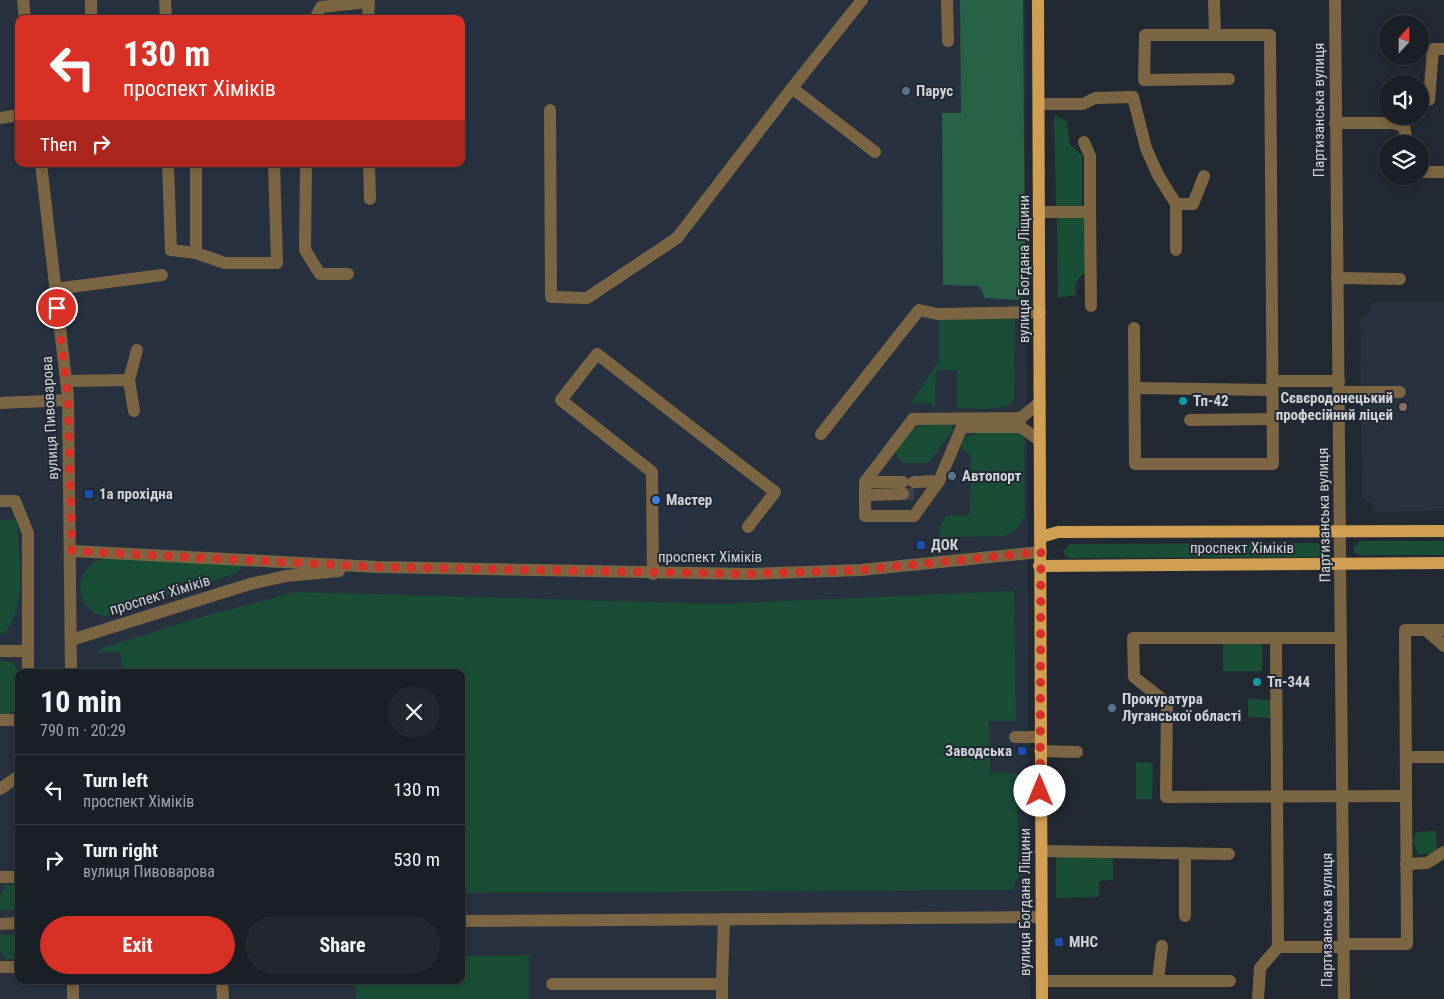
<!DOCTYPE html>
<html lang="en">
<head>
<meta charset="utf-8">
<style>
	:root { --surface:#1a1f26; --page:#23272e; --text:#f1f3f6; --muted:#9fa2a7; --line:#383d43; --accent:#d93025 }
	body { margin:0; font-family:"Roboto Condensed",sans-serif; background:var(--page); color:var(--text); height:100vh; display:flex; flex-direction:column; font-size:19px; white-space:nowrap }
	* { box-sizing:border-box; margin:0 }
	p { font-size:16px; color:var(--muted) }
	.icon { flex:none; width:28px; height:28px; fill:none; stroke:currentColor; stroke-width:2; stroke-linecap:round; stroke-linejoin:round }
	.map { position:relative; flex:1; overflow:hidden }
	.drawer { position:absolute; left:15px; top:669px; width:450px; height:315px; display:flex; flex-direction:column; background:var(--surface); border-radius:10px; box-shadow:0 2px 8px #0003,0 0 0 1px var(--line) }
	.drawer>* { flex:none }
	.hud { position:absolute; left:15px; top:15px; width:450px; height:152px; border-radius:10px; box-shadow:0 2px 8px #0003,0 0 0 1px var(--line); background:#d93025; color:#fff; overflow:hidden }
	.needle { width:32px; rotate:21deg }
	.buttons { position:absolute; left:1379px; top:15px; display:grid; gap:10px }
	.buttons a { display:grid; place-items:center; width:50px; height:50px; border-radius:50%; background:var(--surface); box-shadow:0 2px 8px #0003,0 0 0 1px var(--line); font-size:25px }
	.pin { position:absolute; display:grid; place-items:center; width:42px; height:42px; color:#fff; margin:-21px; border:2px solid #fff; border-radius:50%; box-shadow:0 1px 5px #0007 }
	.me { position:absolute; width:55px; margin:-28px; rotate:0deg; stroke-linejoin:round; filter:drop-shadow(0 0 4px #0008) }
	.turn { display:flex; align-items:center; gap:18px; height:105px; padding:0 25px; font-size:22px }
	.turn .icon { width:65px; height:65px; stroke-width:2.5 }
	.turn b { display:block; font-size:35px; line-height:42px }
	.then { display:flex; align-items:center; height:48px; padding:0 25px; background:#0003; gap:10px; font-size:19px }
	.round { display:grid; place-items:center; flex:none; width:52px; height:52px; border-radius:26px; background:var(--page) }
	.overview { display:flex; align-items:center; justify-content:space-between; height:85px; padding:0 25px }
	h1 { font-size:30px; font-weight:700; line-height:38px }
	.button { display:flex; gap:10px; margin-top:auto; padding:10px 25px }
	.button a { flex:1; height:58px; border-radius:30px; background:var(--accent); color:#fff; font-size:20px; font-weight:700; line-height:58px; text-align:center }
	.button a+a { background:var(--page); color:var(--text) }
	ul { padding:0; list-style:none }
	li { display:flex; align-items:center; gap:15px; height:70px; padding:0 25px; border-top:1px solid var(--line) }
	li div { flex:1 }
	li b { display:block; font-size:19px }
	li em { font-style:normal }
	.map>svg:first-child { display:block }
	.built { fill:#27313f; fill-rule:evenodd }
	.green { fill:#1a4d35 }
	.forest { fill:#286246 }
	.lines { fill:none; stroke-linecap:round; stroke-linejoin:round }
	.minor-tunnel { stroke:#3d424b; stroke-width:12; stroke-dasharray:12 6; stroke-linecap:butt }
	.minor { stroke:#7c6542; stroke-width:12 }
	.major { stroke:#d09f54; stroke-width:12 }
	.route { stroke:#d93025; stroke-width:9; stroke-dasharray:0 16.2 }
	.service-dot { fill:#5c6f8a; stroke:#232932; stroke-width:2 }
	.culture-dot { fill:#0f9aa8; stroke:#232932; stroke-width:2 }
	.education-dot { fill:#8d6e63; stroke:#232932; stroke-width:2 }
	.transit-dot { fill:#1a4fb4; stroke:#232932; stroke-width:2 }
	.shop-dot { fill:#3f7fe0; stroke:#232932; stroke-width:2 }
	.labels { text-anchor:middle; stroke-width:4; stroke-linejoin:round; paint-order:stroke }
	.poi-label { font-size:15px; font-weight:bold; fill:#cfd3d9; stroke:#232932; text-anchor:start }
	.street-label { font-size:15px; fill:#cfd3d9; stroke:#232932 }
</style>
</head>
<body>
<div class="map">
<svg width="1444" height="999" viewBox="0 0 1444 999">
	<rect width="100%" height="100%" fill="#232932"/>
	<g class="built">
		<path d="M0,0H1025L1030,999H0ZM19,19H461V164H19ZM19,672H461V980H19Z"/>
		<path d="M1372,303H1444V511L1375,512L1371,502L1362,499L1360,316L1368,313Z"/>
	</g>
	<g class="green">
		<path d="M1054,115L1067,121L1070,145L1082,155V208H1056Z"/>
		<path d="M1084,217L1086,273C1076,277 1075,286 1076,295L1058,298L1057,218Z"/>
		<path d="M1015,316L1014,400C1004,413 973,408 957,408V370L936,371L935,408L929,403H911L939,361V317Z"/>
		<path d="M951,423L953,430L928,463H903L897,457L896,451C916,423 917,424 951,423Z"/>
		<path d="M979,431L1024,433L1025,516L1016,530L1006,536L939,537L940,526L946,516L970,515L971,455L961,448L964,438Z"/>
		<path d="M0,520H17C18,557 29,604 4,634H0Z"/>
		<path d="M1360,541H1444V555H1360L1355,553L1353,548Z"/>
		<path d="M1318,543L1324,550L1319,557L1070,558L1065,556L1063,551L1070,544Z"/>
		<path d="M110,558L241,566V569L236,573L106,616C72,613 70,561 110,558Z"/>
		<path d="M1014,591L1016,721H989L990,773H1017L1018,878L1012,890L461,893V672H121V652L96,653L102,648L197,618L295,592L717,604Z"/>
		<rect x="1223" y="644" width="39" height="27"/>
		<path d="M0,660L13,663L19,673V708L9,714L0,716Z"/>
		<path d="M1248,699L1271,700V718L1248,717Z"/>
		<path d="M1136,762L1153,763L1152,799H1136Z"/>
		<path d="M1436,831L1437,853L1418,855L1413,841L1416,832Z"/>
		<path d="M1056,857H1113V880L1099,881V897L1056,898Z"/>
		<path d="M5,885H19V910H0V897Z"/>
		<path d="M19,934V959H5L0,949V935Z"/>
		<path d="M529,955V999H356V980H461V956Z"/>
	</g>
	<path class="forest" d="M960,0H1023L1025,289L1018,300L985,298L979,286L943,285L942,113H961Z"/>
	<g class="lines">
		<path class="minor-tunnel" d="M903,494H914"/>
		<g class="minor">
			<path d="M23,0L25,19"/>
			<path d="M165,0L166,19"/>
			<path d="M862,0L792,88L875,152"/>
			<path d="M947,0L948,41"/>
			<path d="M1214,0L1215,35"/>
			<path d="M1335,0L1344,999"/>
			<path d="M91,19V0"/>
			<path d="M315,19L321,7L368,2"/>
			<path d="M368,19L369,0"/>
			<path d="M1429,100L1433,49H1444"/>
			<path d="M1039,104H1083L1095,98L1133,97L1146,148L1158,175L1176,204V250"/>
			<path d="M550,110L551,297L587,298L677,238L792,88"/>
			<path d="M0,118L19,115"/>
			<path d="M1335,123H1393L1404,126L1407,144"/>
			<path d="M1084,142L1090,156V212"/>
			<path d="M41,164L68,397L71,672"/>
			<path d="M168,164L171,250L196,253"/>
			<path d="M196,164V253L225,263H277L274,164"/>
			<path d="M306,164L305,250L320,274H348"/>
			<path d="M369,164L370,199"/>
			<path d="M1420,172H1444"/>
			<path d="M1176,204H1193L1204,176"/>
			<path d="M1040,212H1090L1091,306"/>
			<path d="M1337,278L1400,279"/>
			<path d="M55,289L162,275"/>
			<path d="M1134,328L1135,464H1273L1270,35H1145L1144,80L1229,79"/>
			<path d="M129,380L137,350"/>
			<path d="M66,381L129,380L134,411"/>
			<path d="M1272,381H1339"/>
			<path d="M1135,388L1272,390"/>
			<path d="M1339,392H1400"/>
			<path d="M0,403L68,400"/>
			<path d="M1190,420L1272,419"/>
			<path d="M821,434L919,310L937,314L1040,312"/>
			<path d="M1040,441L1021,427H962L939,481L914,516H865V482L913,419L1021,418L1040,402"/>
			<path d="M865,482H903"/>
			<path d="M914,482L939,481"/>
			<path d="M865,495L903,494"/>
			<path d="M0,501H15L28,533V672"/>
			<path d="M72,551L378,567L749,574L861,570L1041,552"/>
			<path d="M653,574L652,472L561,400L597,354L775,492L748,527"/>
			<path d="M1426,630L1444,646"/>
			<path d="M1341,638H1133L1134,677L1167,703L1166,797L1406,796"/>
			<path d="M71,640L250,584L286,576L339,571"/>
			<path d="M0,651H28"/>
			<path d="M0,720H19"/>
			<path d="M1015,737H1040"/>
			<path d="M1040,751L1077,752"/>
			<path d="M1406,757H1444"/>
			<path d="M0,789L19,776"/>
			<path d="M1041,851L1229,854"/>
			<path d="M1406,864L1427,863L1444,852"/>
			<path d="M0,877H19"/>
			<path d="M1185,916V853"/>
			<path d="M461,921L1041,917"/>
			<path d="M0,924L19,923"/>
			<path d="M1343,944H1407L1405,630H1444"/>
			<path d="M1278,947H1343"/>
			<path d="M0,967H19"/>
			<path d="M73,980V999"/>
			<path d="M222,980L223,999"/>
			<path d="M1158,980L1162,946"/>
			<path d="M1042,981H1230"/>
			<path d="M552,984H722L724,919"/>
			<path d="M722,984V999"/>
			<path d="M1258,999L1260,968L1278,947L1276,638"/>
		</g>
		<g class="major">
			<path d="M1038,0L1042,999"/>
			<path d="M1041,537L1058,532L1444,531"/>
			<path d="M1039,566L1444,563"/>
		</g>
	</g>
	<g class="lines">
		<path class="route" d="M57,308L68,397L72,551L378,567L749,574L861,570L1041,552L1040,791"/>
	</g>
	<g class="service-dot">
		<circle cx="906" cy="91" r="5"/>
		<circle cx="952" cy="476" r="5"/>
		<circle cx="1112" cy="708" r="5"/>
	</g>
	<g class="culture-dot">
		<circle cx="1183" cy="401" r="5"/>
		<circle cx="1257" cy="682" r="5"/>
	</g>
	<circle class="education-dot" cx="1403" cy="407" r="5"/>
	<g class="transit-dot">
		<rect x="84" y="489" width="10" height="10" rx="2.5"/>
		<rect x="916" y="540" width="10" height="10" rx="2.5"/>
		<rect x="1017" y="746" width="10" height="10" rx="2.5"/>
		<rect x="1054" y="937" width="10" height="10" rx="2.5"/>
	</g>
	<circle class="shop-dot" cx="656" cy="500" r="5"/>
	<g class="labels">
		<g class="poi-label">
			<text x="916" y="96">Парус</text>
			<text x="1393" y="403" text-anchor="end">Сєвєродонецький<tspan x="1393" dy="17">професійний ліцей</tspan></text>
			<text x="1193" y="406">Тп-42</text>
			<text x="962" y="481">Автопорт</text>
			<text x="99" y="499">1а прохідна</text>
			<text x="666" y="505">Мастер</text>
			<text x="931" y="550">ДОК</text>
			<text x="1267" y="687">Тп-344</text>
			<text x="1122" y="704">Прокуратура<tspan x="1122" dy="17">Луганської області</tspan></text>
			<text x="1012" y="756" text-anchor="end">Заводська</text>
			<text x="1069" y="947">МНС</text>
		</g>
		<g class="street-label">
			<text transform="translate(1319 110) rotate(-90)" y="5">Партизанська вулиця</text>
			<text transform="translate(1024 269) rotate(-90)" y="5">вулиця Богдана Ліщини</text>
			<text transform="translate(50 418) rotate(-93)" y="5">вулиця Пивоварова</text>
			<text transform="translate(1324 515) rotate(-91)" y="5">Партизанська вулиця</text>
			<text x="1242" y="553">проспект Хіміків</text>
			<text x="710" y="562">проспект Хіміків</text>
			<text transform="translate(160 595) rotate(-17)" y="5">проспект Хіміків</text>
			<text transform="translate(1025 902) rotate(-90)" y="5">вулиця Богдана Ліщини</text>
			<text transform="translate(1327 920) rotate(-90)" y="5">Партизанська вулиця</text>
		</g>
	</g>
</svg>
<div class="buttons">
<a><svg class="needle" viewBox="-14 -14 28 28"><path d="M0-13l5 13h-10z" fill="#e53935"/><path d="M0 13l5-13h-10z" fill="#9fa2a7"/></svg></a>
<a><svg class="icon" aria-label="sound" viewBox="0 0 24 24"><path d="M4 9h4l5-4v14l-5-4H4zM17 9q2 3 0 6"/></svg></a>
<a><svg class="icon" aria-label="layers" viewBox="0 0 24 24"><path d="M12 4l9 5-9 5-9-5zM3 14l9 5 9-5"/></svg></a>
</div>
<div class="pin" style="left:57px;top:308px;background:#d93025"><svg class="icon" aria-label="arrive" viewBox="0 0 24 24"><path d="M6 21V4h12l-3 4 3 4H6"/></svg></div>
<svg class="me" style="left:1040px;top:791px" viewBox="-20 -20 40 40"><circle r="19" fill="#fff"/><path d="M0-13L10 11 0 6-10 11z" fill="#d93025"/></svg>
<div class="hud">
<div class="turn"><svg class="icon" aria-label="left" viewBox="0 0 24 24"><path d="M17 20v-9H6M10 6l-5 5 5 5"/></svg><div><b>130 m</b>проспект Хіміків</div></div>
<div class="then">Then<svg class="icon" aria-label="right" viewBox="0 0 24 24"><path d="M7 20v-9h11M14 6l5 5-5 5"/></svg></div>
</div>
<section class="drawer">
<div class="overview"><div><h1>10 min</h1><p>790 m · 20:29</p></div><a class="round"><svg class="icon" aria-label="close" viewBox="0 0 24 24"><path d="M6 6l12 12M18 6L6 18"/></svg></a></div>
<ul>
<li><svg class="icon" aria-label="left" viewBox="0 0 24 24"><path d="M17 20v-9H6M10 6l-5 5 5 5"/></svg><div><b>Turn left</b><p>проспект Хіміків</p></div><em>130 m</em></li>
<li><svg class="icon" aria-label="right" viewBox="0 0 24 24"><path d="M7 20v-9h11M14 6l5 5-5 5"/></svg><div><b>Turn right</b><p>вулиця Пивоварова</p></div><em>530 m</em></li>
</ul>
<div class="button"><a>Exit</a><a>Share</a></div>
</section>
</div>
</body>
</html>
